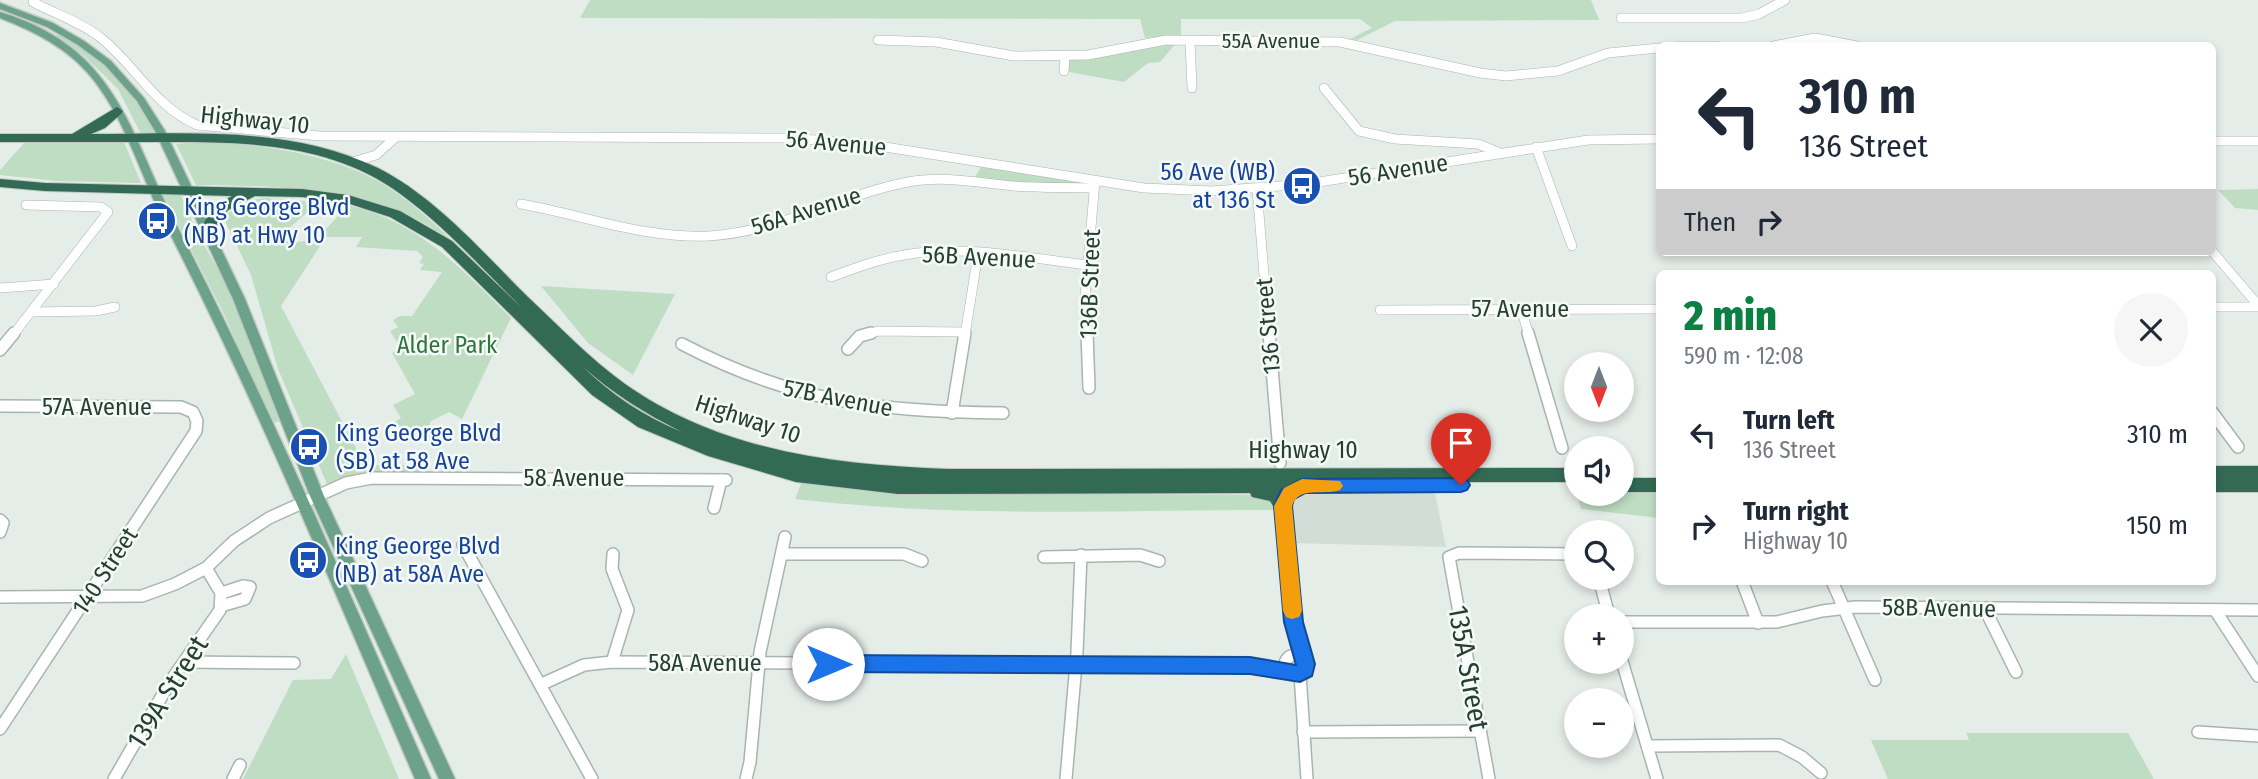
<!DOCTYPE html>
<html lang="en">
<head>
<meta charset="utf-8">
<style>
	:root { --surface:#fff; --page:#f6f6f7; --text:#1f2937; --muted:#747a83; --accent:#0b8043 }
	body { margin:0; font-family:"Fira Sans Condensed",sans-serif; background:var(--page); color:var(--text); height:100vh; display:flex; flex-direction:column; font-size:26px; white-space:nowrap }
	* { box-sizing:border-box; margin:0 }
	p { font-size:23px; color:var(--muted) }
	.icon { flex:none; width:38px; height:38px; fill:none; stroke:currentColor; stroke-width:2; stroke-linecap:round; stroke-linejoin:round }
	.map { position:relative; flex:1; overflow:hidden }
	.details { position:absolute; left:1656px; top:270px; width:560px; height:315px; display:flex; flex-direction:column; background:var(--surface); border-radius:10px; box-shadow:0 4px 10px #0003 }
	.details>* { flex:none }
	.guide { position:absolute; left:1656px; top:42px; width:560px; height:214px; border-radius:10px; box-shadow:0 4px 10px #0003; background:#fff; color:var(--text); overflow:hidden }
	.needle { width:46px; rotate:180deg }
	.tools { position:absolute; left:1564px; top:352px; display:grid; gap:14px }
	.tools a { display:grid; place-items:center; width:70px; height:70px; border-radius:50%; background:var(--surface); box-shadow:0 4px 10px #0003; font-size:35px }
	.pin { position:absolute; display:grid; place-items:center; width:60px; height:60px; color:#fff; margin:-72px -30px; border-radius:50% 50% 50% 0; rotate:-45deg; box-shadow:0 0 7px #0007 }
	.pin .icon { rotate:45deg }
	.me { position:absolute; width:77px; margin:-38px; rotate:90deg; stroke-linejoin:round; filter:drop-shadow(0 0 5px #0008) }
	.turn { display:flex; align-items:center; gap:24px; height:147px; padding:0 28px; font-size:32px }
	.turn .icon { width:91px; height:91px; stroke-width:2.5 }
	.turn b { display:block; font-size:49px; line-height:60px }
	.then { display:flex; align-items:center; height:66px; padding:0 28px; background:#0003; gap:14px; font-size:26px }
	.round { display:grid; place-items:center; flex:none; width:74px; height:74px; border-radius:37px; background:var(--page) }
	.summary { display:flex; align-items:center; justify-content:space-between; height:119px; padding:0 28px }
	h1 { font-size:42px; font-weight:800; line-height:52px; color:var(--accent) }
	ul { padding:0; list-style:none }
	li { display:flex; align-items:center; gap:21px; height:91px; padding:0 28px }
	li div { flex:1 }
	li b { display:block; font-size:26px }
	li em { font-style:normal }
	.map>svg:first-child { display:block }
	.built { fill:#d3ddd7 }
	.green { fill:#bfddc2 }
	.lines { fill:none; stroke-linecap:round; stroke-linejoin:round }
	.minor-far1-casing { stroke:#a8b5ae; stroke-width:10 }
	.minor-casing { stroke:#a8b5ae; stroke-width:14 }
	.major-casing { stroke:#c2c9c6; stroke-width:3 }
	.highway-casing { stroke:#c2c9c6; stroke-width:2 }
	.minor-far1 { stroke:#fff; stroke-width:9 }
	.minor { stroke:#fff; stroke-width:11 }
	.major { fill:#6ca18a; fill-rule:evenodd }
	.highway { fill:#326a55; fill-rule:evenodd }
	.route { fill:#1a73e8; stroke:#114b97; stroke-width:2 }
	.slow { fill:#f59e0b }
	.labels { text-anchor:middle; stroke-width:5; stroke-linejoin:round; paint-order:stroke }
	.far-street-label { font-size:21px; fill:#253f33; stroke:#f5faf7 }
	.street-label { font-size:24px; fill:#253f33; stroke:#f5faf7 }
	.transit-label { font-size:24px; fill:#164399; stroke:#f5faf7; text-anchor:start }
	.park-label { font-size:24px; fill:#30743f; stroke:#f5faf7 }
	.near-street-label { font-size:28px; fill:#253f33; stroke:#f5faf7 }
</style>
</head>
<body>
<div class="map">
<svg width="2258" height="779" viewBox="0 0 2258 779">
	<rect width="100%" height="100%" fill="#e5ede8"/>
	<path class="built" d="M1285,487L1434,488L1446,547L1289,543Z"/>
	<g class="green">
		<path d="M590,0H1591L1599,20L1395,21L1357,40L1350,39L1372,28L1360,19H1181V35L1145,38L1140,19L580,18Z"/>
		<path d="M60,34C100,58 136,91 156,134H141L118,89L81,53L56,36Z"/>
		<path d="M1177,42L1160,62L1148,63L1124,82L1069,72L1065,57Z"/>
		<path d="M119,141L124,142L141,183L57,181L0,175V170L25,142Z"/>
		<path d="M176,144C233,138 326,152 376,180C409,198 436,226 464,251C389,186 290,186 196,185Z"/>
		<path d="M982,165L1088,182L1086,186L974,179Z"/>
		<path d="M2258,189V210L2235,208L2218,190Z"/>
		<path d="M180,193L200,238L221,275L283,420L273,423L223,312L163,194Z"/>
		<path d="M264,198L305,201L309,211L282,234L289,243C321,241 328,228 346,205C417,220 462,269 511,318L462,419L449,412L431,421L428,428L397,427L393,423L401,418L393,405L415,394L392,353L401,348L390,331L398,327L393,320L400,316H412L442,272L420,270L424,264L419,263L423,257L417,251L356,247L362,237H326L281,306L365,465H427L424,471H375L327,484L278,369L251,275L225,221V215L246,201Z"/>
		<path d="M541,286L675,294L633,375L588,343Z"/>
		<path d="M802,481L910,493L1258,495L1271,499L1280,510C1119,510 956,518 795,499Z"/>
		<path d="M1576,490L1577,494L1659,490V518L1581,509Z"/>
		<path d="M346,654L399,779H243L293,680L331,679Z"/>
		<path d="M1966,733H2128L2154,779H1888L1871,740H1969Z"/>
	</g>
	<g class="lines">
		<defs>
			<g id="minor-far1">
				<path d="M33,2C55,14 81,22 101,38C136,66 154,106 197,125L319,136L790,138L866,144L1144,188L1212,191L1306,184L1588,140L1659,139"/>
				<path d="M1621,18H1742L1759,14L1785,0"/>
				<path d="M878,40L936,42L1014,56L1088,55L1166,40L1340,42L1480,73L1506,76L1558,71L1608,53L1659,48"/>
				<path d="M1190,41L1192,88"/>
				<path d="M1678,46H1717"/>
				<path d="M1773,46L1815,38L1857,46"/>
				<path d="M1064,71L1065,56"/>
				<path d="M1324,88L1359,131L1395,139L1478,144L1498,152"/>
				<path d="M2212,141H2258"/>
				<path d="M1536,147L1572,246"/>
				<path d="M353,162L376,155L396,137"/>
				<path d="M1257,189L1269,335"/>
				<path d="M521,204C583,215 645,239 709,236C779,232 841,195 908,182C944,175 979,183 1014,186C1041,188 1067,187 1094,188"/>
				<path d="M2212,251L2258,305"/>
				<path d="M831,277C855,268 879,259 904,255C964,244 1028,258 1088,265"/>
				<path d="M0,288L54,284"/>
				<path d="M2212,307H2258"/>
				<path d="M1521,309L1529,335"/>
				<path d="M1380,310L1659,309"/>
				<path d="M32,312L96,311L115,307"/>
				<path d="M13,335L108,212L101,207L26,205"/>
				<path d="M865,335L878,331L964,332"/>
				<path d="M965,335L978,254"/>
				<path d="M1087,335L1085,297L1095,181"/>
			</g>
			<g id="minor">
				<path d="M1087,333L1089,388"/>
				<path d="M1269,333L1280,463"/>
				<path d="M1528,333L1562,448"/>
				<path d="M682,344C792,402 880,412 1003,413"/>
				<path d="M848,349L860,336L871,333"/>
				<path d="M0,350L14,333"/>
				<path d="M0,406L181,407L193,412L197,421L196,431L0,729"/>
				<path d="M2212,412L2238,447"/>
				<path d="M952,413L965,333"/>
				<path d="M1283,507L1293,622L1302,658"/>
				<path d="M714,508L721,480"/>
				<path d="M0,520L3,523L0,532"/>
				<path d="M463,545L592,779"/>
				<path d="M782,554H904L922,561"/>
				<path d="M1044,557L1140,555L1159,561"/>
				<path d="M1599,578L1609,616"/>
				<path d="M1742,581L1758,623"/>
				<path d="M1832,581L1875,680"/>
				<path d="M0,597L142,596L175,584L206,568L234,541L269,518L346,483L372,478L726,480"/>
				<path d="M221,606L245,599L250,587L243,586L222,593"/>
				<path d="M1985,609L2016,672"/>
				<path d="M2215,610L2258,676"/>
				<path d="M1622,622H1777L1822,611L1855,607L2258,610"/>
				<circle cx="1295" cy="665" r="10"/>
				<path d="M1622,661L1657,779"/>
				<path d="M185,662L294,663"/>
				<path d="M612,662L628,610L612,569L613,554"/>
				<path d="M1300,674L1307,779"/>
				<path d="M542,684L584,665L612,662L1250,665L1287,671"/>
				<path d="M1303,732L1480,731"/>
				<path d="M2198,732L2258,736"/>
				<path d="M1648,746L1779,745L1802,757L1821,773"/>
				<path d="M114,779L170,682L220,610L221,593L206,568"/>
				<path d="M233,779L240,765"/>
				<path d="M746,779L750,762L760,652L785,537"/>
				<path d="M1066,779L1077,652L1081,555"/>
				<path d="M1489,779L1449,557L1459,553L1577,554"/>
			</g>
			<g id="major">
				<path d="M0,3L53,23L84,41L111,61L144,98L165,131L245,299L324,496L455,779H439L310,496L233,299L155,131L137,101L105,65L78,45L47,27L0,9Z"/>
				<path d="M0,12C37,23 73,43 97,73C133,116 149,173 175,222C269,404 349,592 431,779H415C335,593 258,405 165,224C141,177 126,120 92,78C68,48 35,32 0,18Z"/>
			</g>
			<g id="highway">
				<path d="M117,107L123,111L121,114L105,128L91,134C185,134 290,125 378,168C437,198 483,253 530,299C561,328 590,359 625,384C720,451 835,465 948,469L1577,468V482H1328L1330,486L1328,491L1322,493H1283L1292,507L1289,512C1278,516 1275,509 1270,501L1252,497L1250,493L898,494L796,482L708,456L638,427L592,395L442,247L390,217L347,203L302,197L255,196L228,210L212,234L207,236L200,231C207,215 216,204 232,196L45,191L0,187V179L45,183L302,189L348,195L400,211L452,241L521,307C480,266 440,221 392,188C319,139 228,142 144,142C96,142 48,142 0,142V134H72ZM582,366C612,393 646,414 682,432C643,416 612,395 582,366Z"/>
				<rect x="2212" y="466" width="46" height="26"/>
				<rect x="1622" y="478" width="37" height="14"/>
			</g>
		</defs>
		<use href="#minor-far1" class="minor-far1-casing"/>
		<use href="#minor" class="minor-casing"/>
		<use href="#major" class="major-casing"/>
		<use href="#highway" class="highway-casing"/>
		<use href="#minor-far1" class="minor-far1"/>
		<use href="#minor" class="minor"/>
		<use href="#major" class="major"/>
		<use href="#highway" class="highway"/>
	</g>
	<path class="route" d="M1461,478L1467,480L1470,485L1467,490L1461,492L1305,493L1294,499L1292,506L1303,622L1315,664L1312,676L1300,682L1250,674L828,672L822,670L819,664L822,658L828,655L1250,657L1296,665L1284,622L1274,506L1281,490L1302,479Z"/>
	<path class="slow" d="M1302,479L1340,481L1343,486L1340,490C1323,496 1299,485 1292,506L1302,611L1299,617L1292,619L1286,617L1283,611L1274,506L1284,488Z"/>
	<defs>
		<symbol id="bus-disc" viewBox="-11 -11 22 22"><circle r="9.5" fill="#1a4fb4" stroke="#f5faf7"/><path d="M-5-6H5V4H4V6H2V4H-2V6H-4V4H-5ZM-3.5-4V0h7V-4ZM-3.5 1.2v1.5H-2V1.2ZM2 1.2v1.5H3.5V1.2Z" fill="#fff"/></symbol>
	</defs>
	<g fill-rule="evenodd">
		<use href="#bus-disc" x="1280" y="164" width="44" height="44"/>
		<use href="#bus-disc" x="135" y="199" width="44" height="44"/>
		<use href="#bus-disc" x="287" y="425" width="44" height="44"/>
		<use href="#bus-disc" x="286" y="538" width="44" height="44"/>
	</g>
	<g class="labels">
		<g class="far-street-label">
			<text x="1271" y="48">55A Avenue</text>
		</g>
		<g class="street-label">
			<text transform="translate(255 120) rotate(6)" y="8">Highway 10</text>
			<text transform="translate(836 143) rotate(5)" y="8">56 Avenue</text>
			<text transform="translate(1398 170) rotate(-9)" y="8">56 Avenue</text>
			<text transform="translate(806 211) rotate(-17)" y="8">56A Avenue</text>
			<text transform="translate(979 257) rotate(3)" y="8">56B Avenue</text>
			<text transform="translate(1090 284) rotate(-88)" y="8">136B Street</text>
			<text x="1520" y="317">57 Avenue</text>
			<text transform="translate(1268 326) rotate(-95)" y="8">136 Street</text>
			<text transform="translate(838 398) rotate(11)" y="8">57B Avenue</text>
			<text x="97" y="415">57A Avenue</text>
			<text transform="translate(748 419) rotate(18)" y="8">Highway 10</text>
			<text x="1303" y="458">Highway 10</text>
			<text x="574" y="486">58 Avenue</text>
			<text transform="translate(105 571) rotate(-57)" y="8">140 Street</text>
			<text transform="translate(1939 608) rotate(1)" y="8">58B Avenue</text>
			<text x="705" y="671">58A Avenue</text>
		</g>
		<g class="transit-label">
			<text x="1275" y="180" text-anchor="end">56 Ave (WB)<tspan x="1275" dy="28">at 136 St</tspan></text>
			<text x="184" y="215">King George Blvd<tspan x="184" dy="28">(NB) at Hwy 10</tspan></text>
			<text x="336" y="441">King George Blvd<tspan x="336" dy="28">(SB) at 58 Ave</tspan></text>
			<text x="335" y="554">King George Blvd<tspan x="335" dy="28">(NB) at 58A Ave</tspan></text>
		</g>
		<g class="park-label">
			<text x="447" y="353">Alder Park</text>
		</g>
		<g class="near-street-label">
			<text transform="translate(1469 668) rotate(80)" y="10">135A Street</text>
			<text transform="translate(167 692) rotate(-58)" y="10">139A Street</text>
		</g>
	</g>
</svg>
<div class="tools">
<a><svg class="needle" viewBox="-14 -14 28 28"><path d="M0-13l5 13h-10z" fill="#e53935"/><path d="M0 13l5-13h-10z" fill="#747a83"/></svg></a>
<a><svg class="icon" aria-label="sound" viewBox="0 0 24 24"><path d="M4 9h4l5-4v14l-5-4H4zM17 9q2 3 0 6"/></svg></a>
<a><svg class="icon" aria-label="search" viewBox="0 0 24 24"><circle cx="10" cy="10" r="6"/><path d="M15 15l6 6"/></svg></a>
<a>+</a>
<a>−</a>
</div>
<div class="pin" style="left:1461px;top:485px;background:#d93025"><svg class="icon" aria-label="arrive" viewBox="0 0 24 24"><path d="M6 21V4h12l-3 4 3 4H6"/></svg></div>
<svg class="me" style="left:828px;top:664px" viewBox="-20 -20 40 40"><circle r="19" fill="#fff"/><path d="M0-13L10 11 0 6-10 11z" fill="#1a73e8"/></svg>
<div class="guide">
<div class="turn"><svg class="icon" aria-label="left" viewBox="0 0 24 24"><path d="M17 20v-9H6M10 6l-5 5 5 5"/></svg><div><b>310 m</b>136 Street</div></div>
<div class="then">Then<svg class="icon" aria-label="right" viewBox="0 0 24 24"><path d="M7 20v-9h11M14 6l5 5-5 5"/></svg></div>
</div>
<section class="details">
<div class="summary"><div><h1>2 min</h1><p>590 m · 12:08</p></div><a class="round"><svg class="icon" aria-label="close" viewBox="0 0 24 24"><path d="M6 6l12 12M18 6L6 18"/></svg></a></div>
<ul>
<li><svg class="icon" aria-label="left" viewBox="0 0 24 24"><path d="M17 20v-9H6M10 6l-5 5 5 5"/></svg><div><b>Turn left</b><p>136 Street</p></div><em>310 m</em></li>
<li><svg class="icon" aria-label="right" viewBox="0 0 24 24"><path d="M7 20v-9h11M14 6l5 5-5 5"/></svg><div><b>Turn right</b><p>Highway 10</p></div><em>150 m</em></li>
</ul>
</section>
</div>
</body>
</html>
